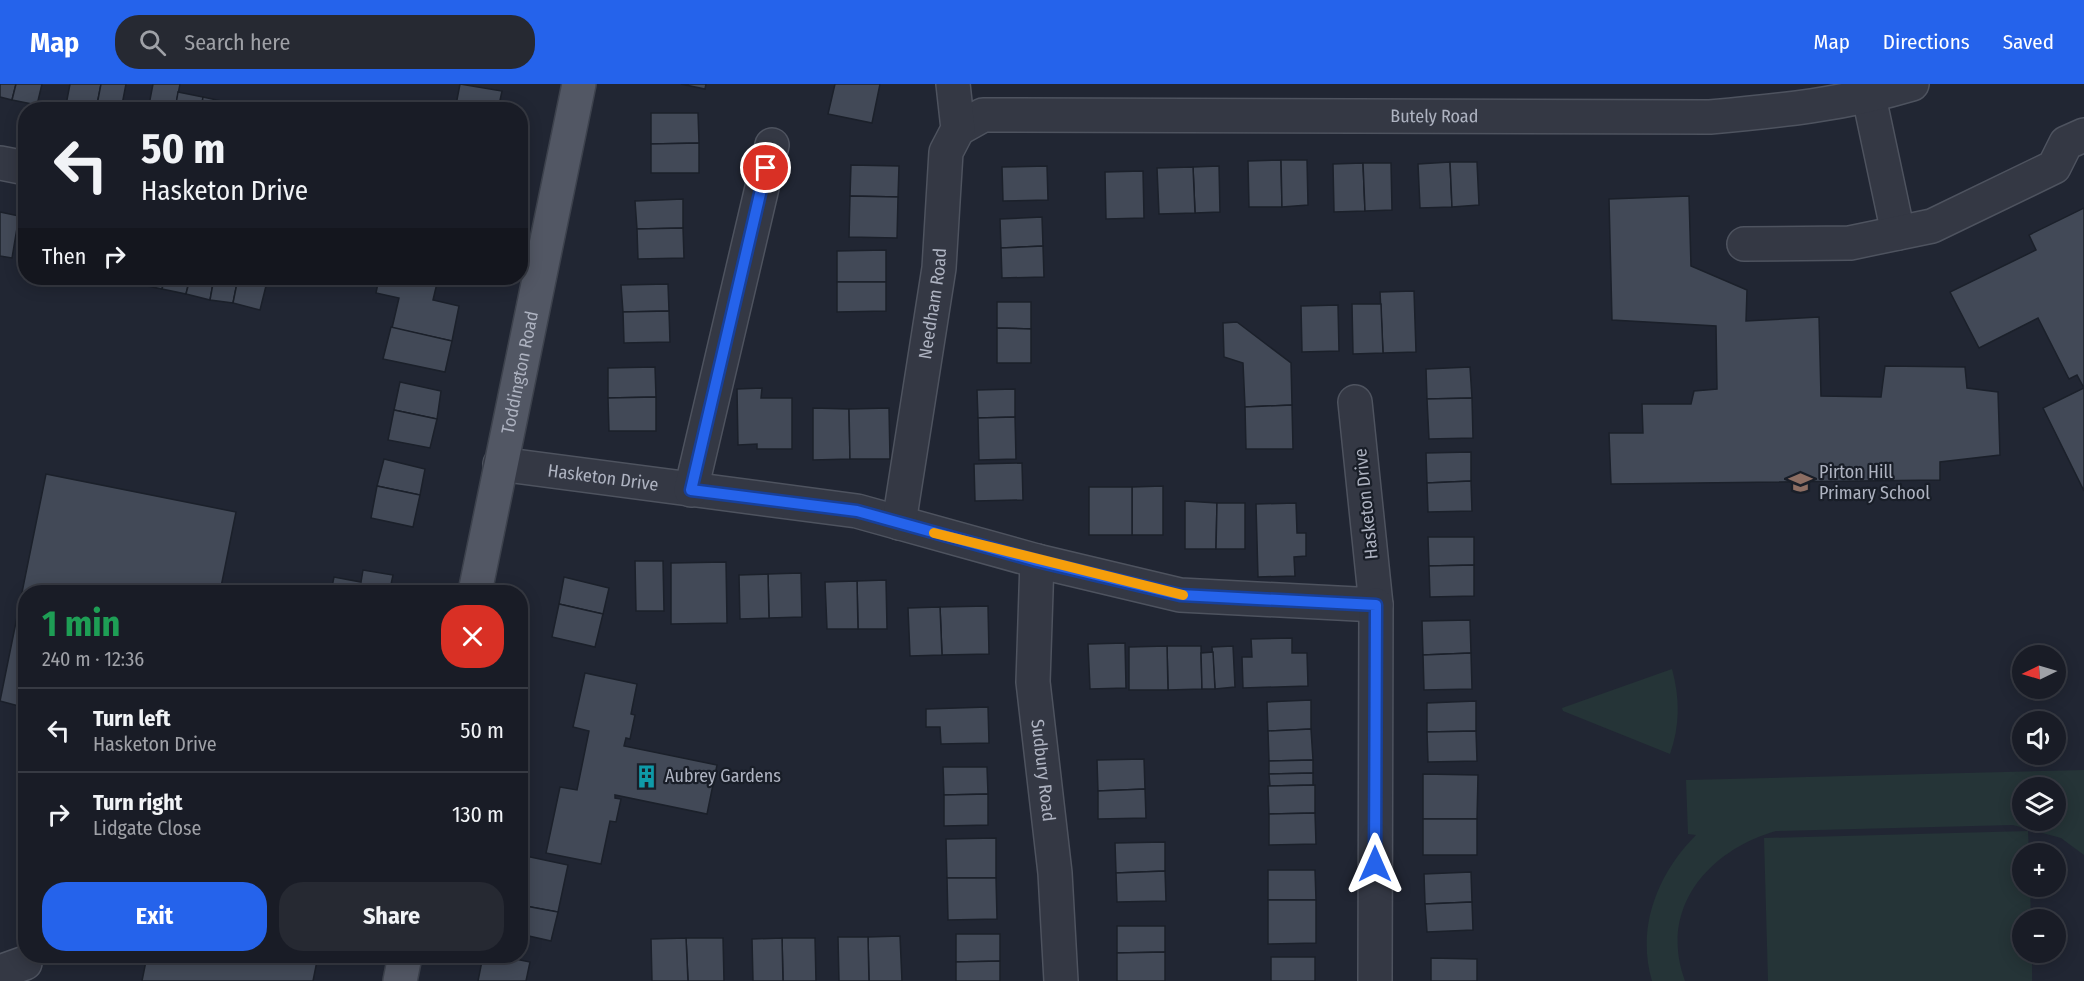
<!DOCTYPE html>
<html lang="en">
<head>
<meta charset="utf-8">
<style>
	:root { --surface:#191c26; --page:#262932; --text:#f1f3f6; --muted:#9fa1a7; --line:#373a43; --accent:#2563eb }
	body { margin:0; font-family:"Fira Sans Condensed",sans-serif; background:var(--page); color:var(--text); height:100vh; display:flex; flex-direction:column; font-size:22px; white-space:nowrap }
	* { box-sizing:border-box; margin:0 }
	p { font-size:20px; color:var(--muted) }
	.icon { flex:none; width:33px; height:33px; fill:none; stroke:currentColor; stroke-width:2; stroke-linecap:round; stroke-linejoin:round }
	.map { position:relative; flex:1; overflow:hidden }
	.sheet { position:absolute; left:18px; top:501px; width:510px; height:378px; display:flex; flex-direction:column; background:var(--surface); border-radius:24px; box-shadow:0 3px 15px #0003,0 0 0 2px var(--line) }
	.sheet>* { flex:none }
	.hud { position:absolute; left:18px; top:18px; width:510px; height:183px; border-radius:24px; box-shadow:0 3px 15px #0003,0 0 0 2px var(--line); background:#191c26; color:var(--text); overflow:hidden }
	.needle { width:39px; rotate:265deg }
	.controls { position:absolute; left:2012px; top:561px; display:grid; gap:12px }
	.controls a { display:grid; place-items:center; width:54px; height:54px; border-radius:50%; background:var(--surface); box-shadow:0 3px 15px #0003,0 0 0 2px var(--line); font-size:30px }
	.pin { position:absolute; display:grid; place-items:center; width:51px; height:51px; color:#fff; margin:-26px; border:3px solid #fff; border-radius:50%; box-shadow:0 2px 6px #0007 }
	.me { position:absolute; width:66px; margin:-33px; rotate:0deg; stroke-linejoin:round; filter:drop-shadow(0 0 4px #0008) }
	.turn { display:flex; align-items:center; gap:21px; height:126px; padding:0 24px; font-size:27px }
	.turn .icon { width:78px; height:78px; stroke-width:2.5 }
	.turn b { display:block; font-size:42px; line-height:51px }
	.then { display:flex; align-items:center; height:57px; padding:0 24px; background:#0003; gap:12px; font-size:22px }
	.round { display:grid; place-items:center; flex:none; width:63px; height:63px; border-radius:24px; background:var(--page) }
	.summary { display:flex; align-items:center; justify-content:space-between; height:102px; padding:0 24px }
	h1 { font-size:36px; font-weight:700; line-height:45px; color:#1e9e55 }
	.action { display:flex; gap:12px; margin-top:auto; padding:12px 24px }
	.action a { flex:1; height:69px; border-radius:24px; background:var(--accent); color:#fff; font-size:24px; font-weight:700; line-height:69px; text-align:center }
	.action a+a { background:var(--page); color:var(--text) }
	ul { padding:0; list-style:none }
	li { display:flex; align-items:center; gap:18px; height:84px; padding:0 24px; border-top:2px solid var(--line) }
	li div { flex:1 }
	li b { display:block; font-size:22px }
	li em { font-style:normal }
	header { display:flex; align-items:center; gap:36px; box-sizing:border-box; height:84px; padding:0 30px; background:var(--accent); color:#fff }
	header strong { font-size:28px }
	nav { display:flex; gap:33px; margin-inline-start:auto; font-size:21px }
	.search { width:420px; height:54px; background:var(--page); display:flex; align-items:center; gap:15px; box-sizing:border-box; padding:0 21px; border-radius:24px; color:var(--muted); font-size:22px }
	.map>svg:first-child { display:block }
	.green { fill:#253437; fill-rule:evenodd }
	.building { fill:#424957; stroke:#1b202a; stroke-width:1.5 }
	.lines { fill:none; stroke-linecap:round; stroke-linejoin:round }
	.minor-casing { stroke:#4e535f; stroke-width:36 }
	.major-casing { stroke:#3d424d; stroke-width:36 }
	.minor { stroke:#343844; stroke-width:33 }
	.major { stroke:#525764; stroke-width:33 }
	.route-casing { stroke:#184099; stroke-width:15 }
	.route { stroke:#2563eb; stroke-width:10 }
	.slow { stroke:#f59e0b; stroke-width:10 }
	.labels { text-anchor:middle; stroke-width:4.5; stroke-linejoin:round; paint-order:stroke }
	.street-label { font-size:18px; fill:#aeb3c1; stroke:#191e28 }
	.poi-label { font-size:18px; fill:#aeb3c1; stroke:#191e28; text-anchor:start }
</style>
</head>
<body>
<header>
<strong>Map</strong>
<div class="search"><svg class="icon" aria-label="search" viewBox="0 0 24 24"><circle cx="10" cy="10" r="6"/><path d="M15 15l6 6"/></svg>Search here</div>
<nav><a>Map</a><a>Directions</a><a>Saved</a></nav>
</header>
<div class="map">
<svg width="2084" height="897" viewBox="0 0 2084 897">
	<rect width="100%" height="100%" fill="#212633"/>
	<g class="green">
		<path d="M1672,585C1680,615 1680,641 1670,670L1563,627L1562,624Z"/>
		<path d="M2084,686V771L2061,754L2013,741L1776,747C1709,766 1658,824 1685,897H1652C1636,843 1658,789 1696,751L1688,750L1686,696ZM2022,704H2055V736H2022Z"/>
		<path d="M2028,747L2029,769L2022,770V802L2030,803L2031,835L2022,836V868L2032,869V897H1768L1764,754Z"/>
	</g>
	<g class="building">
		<path d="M0,0H16L12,16L0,13Z"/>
		<path d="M16,0H42L37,21L12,16Z"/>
		<path d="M70,0H101L96,26H65Z"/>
		<path d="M101,0H126L121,26H96Z"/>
		<path d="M153,0H180L175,26H148Z"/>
		<path d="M460,0L502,7L498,26H455Z"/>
		<path d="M681,0H706L705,5Z"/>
		<path d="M835,0H880L872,39L828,30Z"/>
		<path d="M178,8L203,13L201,26H175Z"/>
		<path d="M203,13L226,18L225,26H201Z"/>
		<path d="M226,18L248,22L247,26H225Z"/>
		<path d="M248,22L267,26H247Z"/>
		<path d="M651,29H698L699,59L651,60Z"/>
		<path d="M699,59V89H651V60Z"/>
		<path d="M1281,76L1282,123H1249L1248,77Z"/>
		<path d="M1281,76H1307L1308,121L1282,123Z"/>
		<path d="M1450,78L1452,123L1420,124L1418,80Z"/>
		<path d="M1450,78H1477L1479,121L1452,123Z"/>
		<path d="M1363,79L1365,127L1334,128L1333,80Z"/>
		<path d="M1363,79H1391L1392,126L1365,127Z"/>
		<path d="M851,81L899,82L898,113L850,112Z"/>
		<path d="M1047,82L1048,116L1003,117L1002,83Z"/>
		<path d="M1219,82L1220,128L1195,129L1193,83Z"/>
		<path d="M1193,83L1195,129L1159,130L1157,84Z"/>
		<path d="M1143,87L1144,134L1106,135L1105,88Z"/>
		<path d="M850,112L898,113L897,154L849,153Z"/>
		<path d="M1689,112L1691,182L1747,206L1746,237L1819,233L1821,312L1881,313L1885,282L1965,283L1967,304L1998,308L2000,371L1940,378V396L1611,400L1609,349H1643L1642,320H1691L1694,307L1717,305L1716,242L1612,236L1609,115Z"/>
		<path d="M683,115V144L637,145L635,117Z"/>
		<path d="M2084,124V407L2043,324L2084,304L2077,291L2069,295L2038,234L1979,264L1950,208L2036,166L2029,151Z"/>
		<path d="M0,128L19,132L12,174L0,172Z"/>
		<path d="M1042,133L1043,162L1001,164L1000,135Z"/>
		<path d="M683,144L684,174L638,175L637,145Z"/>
		<path d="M1043,162L1044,193L1002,194L1001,164Z"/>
		<path d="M886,166V198H837V167Z"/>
		<path d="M112,194H140L138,200Z"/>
		<path d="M140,194H165L162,205L138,200Z"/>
		<path d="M165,194H190L186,210L162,205Z"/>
		<path d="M190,194H214L210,216L186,210Z"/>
		<path d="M214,194H238L233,219L210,216Z"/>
		<path d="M238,194H268L260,226L233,219Z"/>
		<path d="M379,194L438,195L433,216L459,222L452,257L392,244L399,214L376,209Z"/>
		<path d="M837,198H886V227L837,228Z"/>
		<path d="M668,200L669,227L623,228L621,201Z"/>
		<path d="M1414,207L1416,268L1383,269L1380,208Z"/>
		<path d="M997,218H1031V245L997,244Z"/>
		<path d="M1352,220H1381L1383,269L1353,270Z"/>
		<path d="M1338,221L1339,267L1302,268L1301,222Z"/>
		<path d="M669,227L670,258L624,259L623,228Z"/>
		<path d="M1237,238L1291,279L1292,321L1245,323L1243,279L1224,273L1223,239Z"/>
		<path d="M391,243L452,257L445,288L383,275Z"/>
		<path d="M997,244L1031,245V279H997Z"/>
		<path d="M655,283L656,313L608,314V284Z"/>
		<path d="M1470,283L1472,314L1427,315L1426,285Z"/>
		<path d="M400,298L441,307L437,335L394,326Z"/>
		<path d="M762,304L761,314H792V365H757V360L738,361L737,305Z"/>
		<path d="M1015,305V333L978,334L977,306Z"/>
		<path d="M656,313V347H609L608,314Z"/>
		<path d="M1472,314L1473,354L1429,355L1427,315Z"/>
		<path d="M1292,321L1293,365H1246L1245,323Z"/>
		<path d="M813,324L849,325L850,375L813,376Z"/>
		<path d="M889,324L890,375H850L849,325Z"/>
		<path d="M394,326L437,335L430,364L388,356Z"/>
		<path d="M1015,333L1016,375L979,376L978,334Z"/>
		<path d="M1471,368V397L1427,399L1426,369Z"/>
		<path d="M384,375L425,385L420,411L377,402Z"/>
		<path d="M1022,379L1023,416L975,417L974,380Z"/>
		<path d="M46,390L236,428L220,508H26V624L0,617Z"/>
		<path d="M1471,397L1472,427L1428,428L1427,399Z"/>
		<path d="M377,402L420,411L413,443L371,434Z"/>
		<path d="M1163,402V451H1132V403Z"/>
		<rect x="1089" y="403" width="43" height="48"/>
		<path d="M1185,417L1217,419L1216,465H1185Z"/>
		<path d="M1217,419H1245V465H1216Z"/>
		<path d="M1296,419L1297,449H1306V472L1294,473L1295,492L1258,493L1256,420Z"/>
		<path d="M1428,453H1474V481L1429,482Z"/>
		<path d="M635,477H663L664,527H636Z"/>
		<path d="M726,478L727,539L671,540V479Z"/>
		<path d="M1474,481V512L1430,513L1429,482Z"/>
		<path d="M363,486L393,491L390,505H393V508H331L334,493L361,498Z"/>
		<path d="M801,489L802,533L769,534L768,490Z"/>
		<path d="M768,490L769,534L740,535L739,491Z"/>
		<path d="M564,493L609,504L603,530L559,520Z"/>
		<path d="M886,496L887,545H858L857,497Z"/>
		<path d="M857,497L858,545H827L825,498Z"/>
		<path d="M559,520L603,530L595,563L552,553Z"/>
		<path d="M988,522L989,570L942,571L940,523Z"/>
		<path d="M940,523L942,571L910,572L908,524Z"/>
		<path d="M1470,536L1471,569L1423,571L1422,537Z"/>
		<path d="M1292,554V569H1307L1308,602L1243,604L1242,573H1252L1251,555Z"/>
		<path d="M1125,559L1126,604L1090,605L1088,560Z"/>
		<path d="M1167,562H1201L1202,605L1168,606Z"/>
		<path d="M1167,562L1168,606H1129V563Z"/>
		<path d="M1233,562L1235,603L1215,605L1212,563Z"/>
		<path d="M1213,568L1215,605H1202L1201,569Z"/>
		<path d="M1471,569L1472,605L1424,606L1423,571Z"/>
		<path d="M585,589L637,600L631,630L635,631L630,655L626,654L624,662L717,681L707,730L615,711V714L621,715L616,738L610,737L601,780L546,769L560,703L577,706L589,647L573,643Z"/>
		<path d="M1311,616V645L1268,647L1267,618Z"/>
		<path d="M1476,617V647L1427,648V619Z"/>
		<path d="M988,623L989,659L941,660L940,643H926V625Z"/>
		<path d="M1311,645L1313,676L1269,677L1268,647Z"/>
		<path d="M1476,647L1477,677L1428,678L1427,648Z"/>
		<path d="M1144,675L1145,705L1098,707L1097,676Z"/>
		<path d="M1313,676V689L1269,690V677Z"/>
		<path d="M943,683H987L988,710L944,711Z"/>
		<path d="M1313,689V701L1270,702L1269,690Z"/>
		<path d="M1423,690L1478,691L1477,735H1423Z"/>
		<path d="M1315,701V729L1269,730L1268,702Z"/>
		<path d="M1145,705L1146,734L1098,735V707Z"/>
		<path d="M988,710V741L944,742V711Z"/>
		<path d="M1315,729L1316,760L1269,761V730Z"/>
		<rect x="1423" y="735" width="54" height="36"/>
		<path d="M996,754V794H947L946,755Z"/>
		<path d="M1165,758V787L1116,789L1115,759Z"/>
		<path d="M521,771L568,781L558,828L520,821Z"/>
		<path d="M1268,786H1315L1316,816H1268Z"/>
		<path d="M1165,787L1166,817L1117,818L1116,789Z"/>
		<path d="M1471,788L1472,818L1425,820L1424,790Z"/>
		<path d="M947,794H996L997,835L948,836Z"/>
		<path d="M1268,816H1316V859L1268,860Z"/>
		<path d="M1472,818L1473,846L1427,848L1425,820Z"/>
		<path d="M520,821L558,828L551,857L520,850Z"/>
		<path d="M1117,842H1165V868L1117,869Z"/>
		<path d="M956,850H1000V877L956,878Z"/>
		<path d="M900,852L902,897H869L868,853Z"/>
		<path d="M838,853H868L869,897H839Z"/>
		<path d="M686,854H723L724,897H688Z"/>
		<path d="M686,854L688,897H652L651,855Z"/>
		<path d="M782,854H815L816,897H783Z"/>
		<path d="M782,854L783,897H753L752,855Z"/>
		<path d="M1165,868V897H1117V869Z"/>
		<path d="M147,872H318L313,897H142Z"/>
		<path d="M483,872H500L530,878L526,897H478Z"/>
		<rect x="1271" y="873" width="44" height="24"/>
		<path d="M1431,874L1477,875V897H1431Z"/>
		<path d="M1000,877V897H956V878Z"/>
	</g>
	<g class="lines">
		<defs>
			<g id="minor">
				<path d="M1869,13L1898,149"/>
				<path id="s1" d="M958,45L983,31L1710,33C1779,27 1846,20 1912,0"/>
				<path d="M0,79L26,84"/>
				<path d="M1744,160L1850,159L1932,142L2054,83L2066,59L2084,51"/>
				<path id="s2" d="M500,380L857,427L1037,477L1180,511L1376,521L1355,318"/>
				<path d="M691,406L772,61"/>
				<path id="s3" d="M899,439L939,184L946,68L958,45L953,0"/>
				<path id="s4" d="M1037,477L1033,598L1055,789L1061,897"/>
				<path d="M0,888L25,879"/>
				<path d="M1375,897L1376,521"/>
			</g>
			<g id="major">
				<path id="s5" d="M475,508L579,0"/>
				<path d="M400,897L405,872"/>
			</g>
		</defs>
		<use href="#minor" class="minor-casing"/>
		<use href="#major" class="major-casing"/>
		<use href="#minor" class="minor"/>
		<use href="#major" class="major"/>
	</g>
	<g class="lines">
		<defs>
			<path id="route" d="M766,84L691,406L857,427L1037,477L1180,511L1376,521L1375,780"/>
		</defs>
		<use href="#route" class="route-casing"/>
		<use href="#route" class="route"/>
		<path class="slow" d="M934,449L1183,511"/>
	</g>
	<defs>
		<symbol id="school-bare" viewBox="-9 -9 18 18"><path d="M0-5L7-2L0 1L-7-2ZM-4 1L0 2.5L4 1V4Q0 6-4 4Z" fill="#8d6e63" stroke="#191e28" stroke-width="2.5" paint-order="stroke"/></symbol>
		<symbol id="building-bare" viewBox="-9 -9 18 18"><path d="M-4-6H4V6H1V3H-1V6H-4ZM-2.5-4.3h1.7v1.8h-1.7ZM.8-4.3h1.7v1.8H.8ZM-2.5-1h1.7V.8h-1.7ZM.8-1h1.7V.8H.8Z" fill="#0f9aa8" stroke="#191e28" stroke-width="2.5" paint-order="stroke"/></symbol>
	</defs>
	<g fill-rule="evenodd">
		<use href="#school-bare" x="1784" y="382" width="33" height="33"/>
		<use href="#building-bare" x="630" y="676" width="33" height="33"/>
	</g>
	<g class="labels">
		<g class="street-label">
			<text dy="6" stroke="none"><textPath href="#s1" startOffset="480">Butely Road</textPath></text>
			<text dy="6" stroke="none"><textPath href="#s3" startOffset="222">Needham Road</textPath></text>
			<text dy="6" stroke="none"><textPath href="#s5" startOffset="224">Toddington Road</textPath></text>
			<text dy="6" stroke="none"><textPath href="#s2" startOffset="104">Hasketon Drive</textPath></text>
			<text transform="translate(1366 420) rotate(-96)" y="6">Hasketon Drive</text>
			<text dy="6" stroke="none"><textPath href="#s4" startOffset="210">Sudbury Road</textPath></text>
		</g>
		<g class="poi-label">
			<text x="1819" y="394">Pirton Hill<tspan x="1819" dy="21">Primary School</tspan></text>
			<text x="665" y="698">Aubrey Gardens</text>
		</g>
	</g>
</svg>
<div class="controls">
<a><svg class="needle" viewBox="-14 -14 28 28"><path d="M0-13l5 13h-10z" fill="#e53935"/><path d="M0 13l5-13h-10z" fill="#9fa1a7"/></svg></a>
<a><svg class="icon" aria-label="sound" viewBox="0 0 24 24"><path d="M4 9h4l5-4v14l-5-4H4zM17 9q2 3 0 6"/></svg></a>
<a><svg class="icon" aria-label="layers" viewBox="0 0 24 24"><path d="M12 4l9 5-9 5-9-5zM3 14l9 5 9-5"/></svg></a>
<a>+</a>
<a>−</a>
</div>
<div class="pin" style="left:766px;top:84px;background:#d93025"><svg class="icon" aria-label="arrive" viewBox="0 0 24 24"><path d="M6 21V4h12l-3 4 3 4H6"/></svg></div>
<svg class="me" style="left:1375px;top:780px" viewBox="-20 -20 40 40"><path d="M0-17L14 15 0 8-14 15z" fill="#2563eb" stroke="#fff" stroke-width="4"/></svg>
<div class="hud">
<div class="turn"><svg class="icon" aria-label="left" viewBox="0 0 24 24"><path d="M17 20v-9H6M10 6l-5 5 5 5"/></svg><div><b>50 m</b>Hasketon Drive</div></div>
<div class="then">Then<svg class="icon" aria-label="right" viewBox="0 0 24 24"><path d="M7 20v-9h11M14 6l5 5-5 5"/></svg></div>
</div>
<section class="sheet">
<div class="summary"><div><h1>1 min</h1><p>240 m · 12:36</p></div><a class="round" style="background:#d93025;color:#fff"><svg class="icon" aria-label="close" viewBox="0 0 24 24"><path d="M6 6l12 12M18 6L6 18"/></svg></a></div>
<ul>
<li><svg class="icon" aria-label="left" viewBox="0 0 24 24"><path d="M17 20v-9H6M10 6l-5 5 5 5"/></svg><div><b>Turn left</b><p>Hasketon Drive</p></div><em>50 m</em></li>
<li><svg class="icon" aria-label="right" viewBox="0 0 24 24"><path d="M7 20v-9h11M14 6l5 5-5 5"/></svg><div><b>Turn right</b><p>Lidgate Close</p></div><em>130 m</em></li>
</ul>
<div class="action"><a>Exit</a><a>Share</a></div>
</section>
</div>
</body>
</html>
